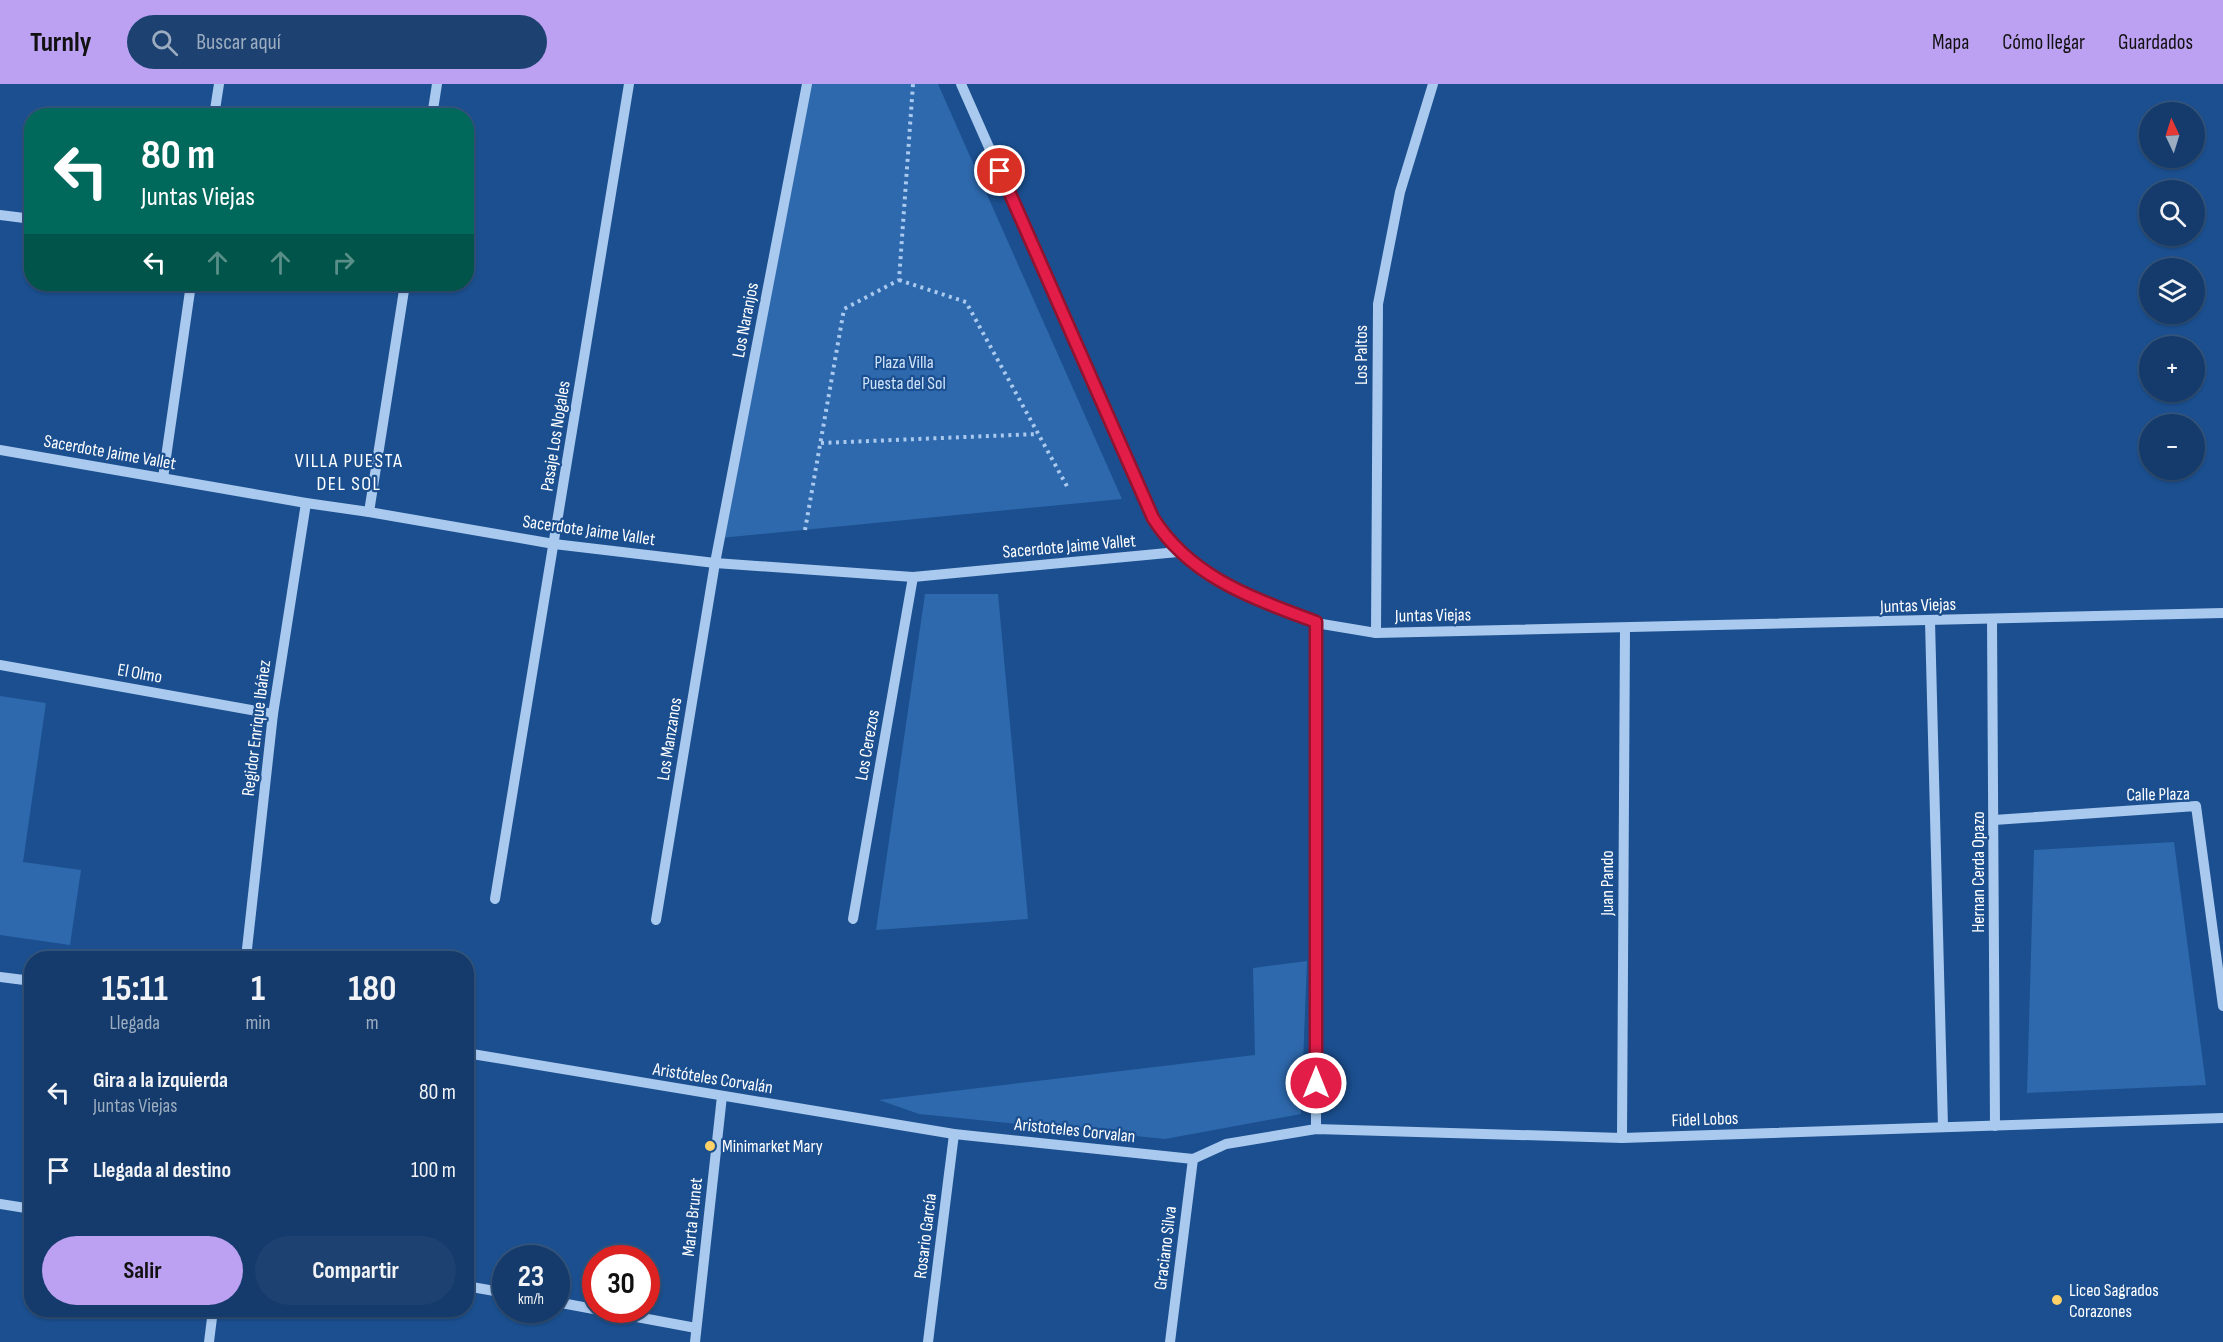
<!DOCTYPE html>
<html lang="es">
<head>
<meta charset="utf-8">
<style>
	:root { --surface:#143b6b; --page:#1d4271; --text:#f1f3f6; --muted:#9dadc1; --line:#33557e; --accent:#bca0f2 }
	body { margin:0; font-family:"Sofia Sans Condensed",sans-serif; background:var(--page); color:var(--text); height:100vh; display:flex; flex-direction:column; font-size:22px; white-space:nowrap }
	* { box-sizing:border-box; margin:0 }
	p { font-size:20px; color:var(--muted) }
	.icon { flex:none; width:33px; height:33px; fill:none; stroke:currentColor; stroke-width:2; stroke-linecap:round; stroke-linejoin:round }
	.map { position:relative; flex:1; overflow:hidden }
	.drawer { position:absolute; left:24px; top:867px; width:450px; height:366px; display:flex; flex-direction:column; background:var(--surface); border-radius:24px; box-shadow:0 2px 4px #0004,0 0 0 2px var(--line) }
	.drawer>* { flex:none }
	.banner { position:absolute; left:24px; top:24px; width:450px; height:183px; border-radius:24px; box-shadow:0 2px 4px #0004,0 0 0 2px var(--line); background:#00695c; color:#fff; overflow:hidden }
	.needle { width:39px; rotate:356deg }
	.controls { position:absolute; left:2139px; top:18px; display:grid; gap:12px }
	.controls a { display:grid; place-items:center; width:66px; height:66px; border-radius:50%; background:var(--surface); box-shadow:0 2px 4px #0004,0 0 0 2px var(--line); font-size:30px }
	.speed { position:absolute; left:492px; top:1161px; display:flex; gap:12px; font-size:30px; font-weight:700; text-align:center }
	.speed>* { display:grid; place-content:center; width:78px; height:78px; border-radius:50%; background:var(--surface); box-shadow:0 2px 4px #0004,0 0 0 2px var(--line); line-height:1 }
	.speed small { font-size:15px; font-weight:400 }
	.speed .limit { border:9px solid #d22; background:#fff; color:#111 }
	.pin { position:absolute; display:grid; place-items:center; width:51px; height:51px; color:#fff; margin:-26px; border:3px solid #fff; border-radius:50%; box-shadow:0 2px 6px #0007 }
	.me { position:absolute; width:66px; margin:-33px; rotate:0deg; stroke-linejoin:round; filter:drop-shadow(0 0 4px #0008) }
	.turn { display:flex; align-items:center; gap:21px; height:126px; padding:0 18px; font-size:27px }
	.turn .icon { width:78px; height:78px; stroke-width:2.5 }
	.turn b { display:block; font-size:42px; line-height:51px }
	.lanes { display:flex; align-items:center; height:57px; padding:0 18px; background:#0003; justify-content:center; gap:30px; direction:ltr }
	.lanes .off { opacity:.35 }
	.eta { display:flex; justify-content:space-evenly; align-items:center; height:102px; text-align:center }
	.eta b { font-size:36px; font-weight:700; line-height:42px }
	.primary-button { display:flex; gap:12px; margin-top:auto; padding:12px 18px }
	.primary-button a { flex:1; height:69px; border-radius:36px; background:var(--accent); color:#111; font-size:24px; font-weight:700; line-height:69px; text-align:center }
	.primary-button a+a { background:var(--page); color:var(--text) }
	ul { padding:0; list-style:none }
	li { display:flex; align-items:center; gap:18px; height:78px; padding:0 18px }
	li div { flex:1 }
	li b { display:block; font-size:22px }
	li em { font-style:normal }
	header { display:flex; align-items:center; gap:36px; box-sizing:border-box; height:84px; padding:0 30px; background:var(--accent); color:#111 }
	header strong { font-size:28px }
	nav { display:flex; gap:33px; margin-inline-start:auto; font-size:21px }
	.search { width:420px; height:54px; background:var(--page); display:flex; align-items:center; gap:15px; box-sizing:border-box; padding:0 21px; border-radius:33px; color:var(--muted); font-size:22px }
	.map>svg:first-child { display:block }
	.green { fill:#2e69ad }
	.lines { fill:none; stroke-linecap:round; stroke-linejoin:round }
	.path { stroke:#a9c9ee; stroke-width:4; stroke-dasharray:3 4.5; stroke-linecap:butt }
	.minor { stroke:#a9c9ee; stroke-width:10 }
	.route-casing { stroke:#92132f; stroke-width:15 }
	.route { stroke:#e11d48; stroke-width:10 }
	.poi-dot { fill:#ffd166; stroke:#1b4f8f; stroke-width:2 }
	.labels { text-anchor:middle; stroke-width:4.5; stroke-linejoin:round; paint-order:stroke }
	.street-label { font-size:18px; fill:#fff; stroke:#1b4f8f }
	.park-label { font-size:18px; fill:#cfe3fa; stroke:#1b4f8f }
	.poi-label { font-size:18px; fill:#fff; stroke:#1b4f8f; text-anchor:start }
	.neighbourhood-label { font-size:20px; letter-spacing:1.5px; fill:#fff; stroke:#1b4f8f }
</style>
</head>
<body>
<header>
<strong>Turnly</strong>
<div class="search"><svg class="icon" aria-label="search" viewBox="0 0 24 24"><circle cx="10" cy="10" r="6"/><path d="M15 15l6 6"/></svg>Buscar aquí</div>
<nav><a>Mapa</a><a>Cómo llegar</a><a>Guardados</a></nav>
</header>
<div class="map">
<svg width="2223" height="1258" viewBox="0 0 2223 1258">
	<rect width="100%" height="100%" fill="#1b4f8f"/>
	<g class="green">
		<path d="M810,0H938L1122,415L720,454Z"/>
		<path d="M925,510H998L1028,835L876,846Z"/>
		<path d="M0,612L46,619L23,778L81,786L70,861L0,851Z"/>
		<path d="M2174,758L2206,1001L2027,1009L2034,766Z"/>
		<path d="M1307,877L1301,1030L1165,1055L919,1030L879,1016L1255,971L1253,884Z"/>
	</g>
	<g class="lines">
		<g class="path">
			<path d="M899,196L966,218L1069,406"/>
			<path d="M821,359L1038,350"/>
			<path d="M805,446L844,225L899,196L913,0"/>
		</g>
		<g class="minor">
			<path d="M961,0L1153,434L1164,452L1191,479L1241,508L1316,539L1376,549L2223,529"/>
			<path d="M214,32L219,0"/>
			<path d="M432,32L437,0"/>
			<path d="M0,131L32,135"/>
			<path d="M0,366L306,419L369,428L554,460L715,479L913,493L1178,468"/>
			<path d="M163,394L191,200"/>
			<path d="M369,428L405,200"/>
			<path d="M1992,535L1995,1042"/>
			<path d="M1930,537L1943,1043"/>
			<path d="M1316,539V1045"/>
			<path d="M1376,549L1378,220L1400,108L1433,0"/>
			<path d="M0,581L273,630"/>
			<path d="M1994,736L2196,722L2223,922"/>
			<path d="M495,815L629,0"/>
			<path d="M853,835L913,493"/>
			<path d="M656,836L715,479L807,0"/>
			<path d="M246,874L273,630L306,419"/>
			<path d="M0,893L32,897"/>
			<path d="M466,969L954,1050L1193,1075L1226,1060L1316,1045L1622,1054L2223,1034"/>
			<path d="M1622,1054L1625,544"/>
			<path d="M0,1120L32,1125"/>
			<path d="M466,1202L506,1209"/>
			<path d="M556,1218L696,1244"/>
			<path d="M209,1258L213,1226"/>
			<path d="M695,1258L722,1012"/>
			<path d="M928,1258L954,1050"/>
			<path d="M1170,1258L1193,1075"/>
		</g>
	</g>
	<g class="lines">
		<defs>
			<path id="route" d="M1000,87L1153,434C1191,494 1253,514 1316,538V999"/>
		</defs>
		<use href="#route" class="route-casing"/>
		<use href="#route" class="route"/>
	</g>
	<g class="poi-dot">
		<circle cx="710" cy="1062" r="6"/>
		<circle cx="2057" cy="1216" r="6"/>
	</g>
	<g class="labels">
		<g class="street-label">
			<text transform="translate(745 236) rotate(-79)" y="6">Los Naranjos</text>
			<text transform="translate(1361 271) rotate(-90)" y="6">Los Paltos</text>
			<text transform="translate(555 352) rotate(-81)" y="6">Pasaje Los Nogales</text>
			<text transform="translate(110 368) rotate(10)" y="6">Sacerdote Jaime Vallet</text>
			<text transform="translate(589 446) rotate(8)" y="6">Sacerdote Jaime Vallet</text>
			<text transform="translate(1069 462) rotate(-5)" y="6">Sacerdote Jaime Vallet</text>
			<text transform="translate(1918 521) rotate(-2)" y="6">Juntas Viejas</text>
			<text transform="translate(1433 531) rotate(-1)" y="6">Juntas Viejas</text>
			<text transform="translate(140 589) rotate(10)" y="6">El Olmo</text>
			<text transform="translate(256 644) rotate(-83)" y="6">Regidor Enrique Ibáñez</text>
			<text transform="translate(669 655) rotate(-81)" y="6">Los Manzanos</text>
			<text transform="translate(867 661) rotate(-80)" y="6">Los Cerezos</text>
			<text transform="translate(2158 710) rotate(-1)" y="6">Calle Plaza</text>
			<text transform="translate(1978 788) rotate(-90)" y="6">Hernan Cerda Opazo</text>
			<text transform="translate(1607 799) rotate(-90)" y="6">Juan Pando</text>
			<text transform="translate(713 994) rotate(9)" y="6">Aristóteles Corvalán</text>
			<text transform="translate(1705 1035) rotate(-2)" y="6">Fidel Lobos</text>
			<text transform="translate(1075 1046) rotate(6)" y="6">Aristoteles Corvalan</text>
			<text transform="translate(692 1133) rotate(-84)" y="6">Marta Brunet</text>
			<text transform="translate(925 1152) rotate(-83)" y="6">Rosario García</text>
			<text transform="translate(1165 1164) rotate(-83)" y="6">Graciano Silva</text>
		</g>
		<g class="park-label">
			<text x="904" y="284">Plaza Villa<tspan x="904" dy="21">Puesta del Sol</tspan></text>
		</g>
		<g class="poi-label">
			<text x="722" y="1068">Minimarket Mary</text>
			<text x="2069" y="1212">Liceo Sagrados<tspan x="2069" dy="21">Corazones</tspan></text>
		</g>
		<g class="neighbourhood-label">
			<text x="349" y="383">VILLA PUESTA<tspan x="349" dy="23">DEL SOL</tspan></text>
		</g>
	</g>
</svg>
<div class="controls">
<a><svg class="needle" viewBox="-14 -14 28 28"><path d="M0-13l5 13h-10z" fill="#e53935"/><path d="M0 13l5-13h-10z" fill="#9dadc1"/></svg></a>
<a><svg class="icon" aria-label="search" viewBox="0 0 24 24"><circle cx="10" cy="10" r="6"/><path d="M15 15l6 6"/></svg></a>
<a><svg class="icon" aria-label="layers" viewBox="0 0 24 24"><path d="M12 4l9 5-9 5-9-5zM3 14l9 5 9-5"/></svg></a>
<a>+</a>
<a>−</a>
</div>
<div class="speed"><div>23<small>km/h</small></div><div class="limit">30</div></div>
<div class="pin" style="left:1000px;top:87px;background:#d93025"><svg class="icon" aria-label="arrive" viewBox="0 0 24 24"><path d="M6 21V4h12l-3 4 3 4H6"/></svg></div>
<svg class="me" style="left:1316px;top:999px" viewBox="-20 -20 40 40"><circle r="17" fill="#e11d48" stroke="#fff" stroke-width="3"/><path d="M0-11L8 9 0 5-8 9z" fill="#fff"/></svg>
<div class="banner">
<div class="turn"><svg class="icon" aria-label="left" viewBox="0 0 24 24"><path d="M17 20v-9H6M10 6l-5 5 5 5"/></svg><div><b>80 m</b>Juntas Viejas</div></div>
<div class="lanes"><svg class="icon" aria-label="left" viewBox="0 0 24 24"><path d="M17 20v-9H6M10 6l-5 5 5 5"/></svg><svg class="icon off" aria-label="ahead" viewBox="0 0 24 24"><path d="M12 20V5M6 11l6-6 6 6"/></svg><svg class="icon off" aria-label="ahead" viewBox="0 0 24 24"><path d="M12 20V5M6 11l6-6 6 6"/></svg><svg class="icon off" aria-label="right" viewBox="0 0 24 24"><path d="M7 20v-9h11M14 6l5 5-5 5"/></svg></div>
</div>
<section class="drawer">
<div class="eta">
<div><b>15:11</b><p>Llegada</p></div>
<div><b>1</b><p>min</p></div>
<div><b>180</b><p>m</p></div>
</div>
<ul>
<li><svg class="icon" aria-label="left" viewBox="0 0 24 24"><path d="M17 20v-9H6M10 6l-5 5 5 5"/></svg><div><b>Gira a la izquierda</b><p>Juntas Viejas</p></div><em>80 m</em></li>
<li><svg class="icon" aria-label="arrive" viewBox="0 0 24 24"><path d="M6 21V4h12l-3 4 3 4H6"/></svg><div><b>Llegada al destino</b></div><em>100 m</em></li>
</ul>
<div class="primary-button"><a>Salir</a><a>Compartir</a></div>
</section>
</div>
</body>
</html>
